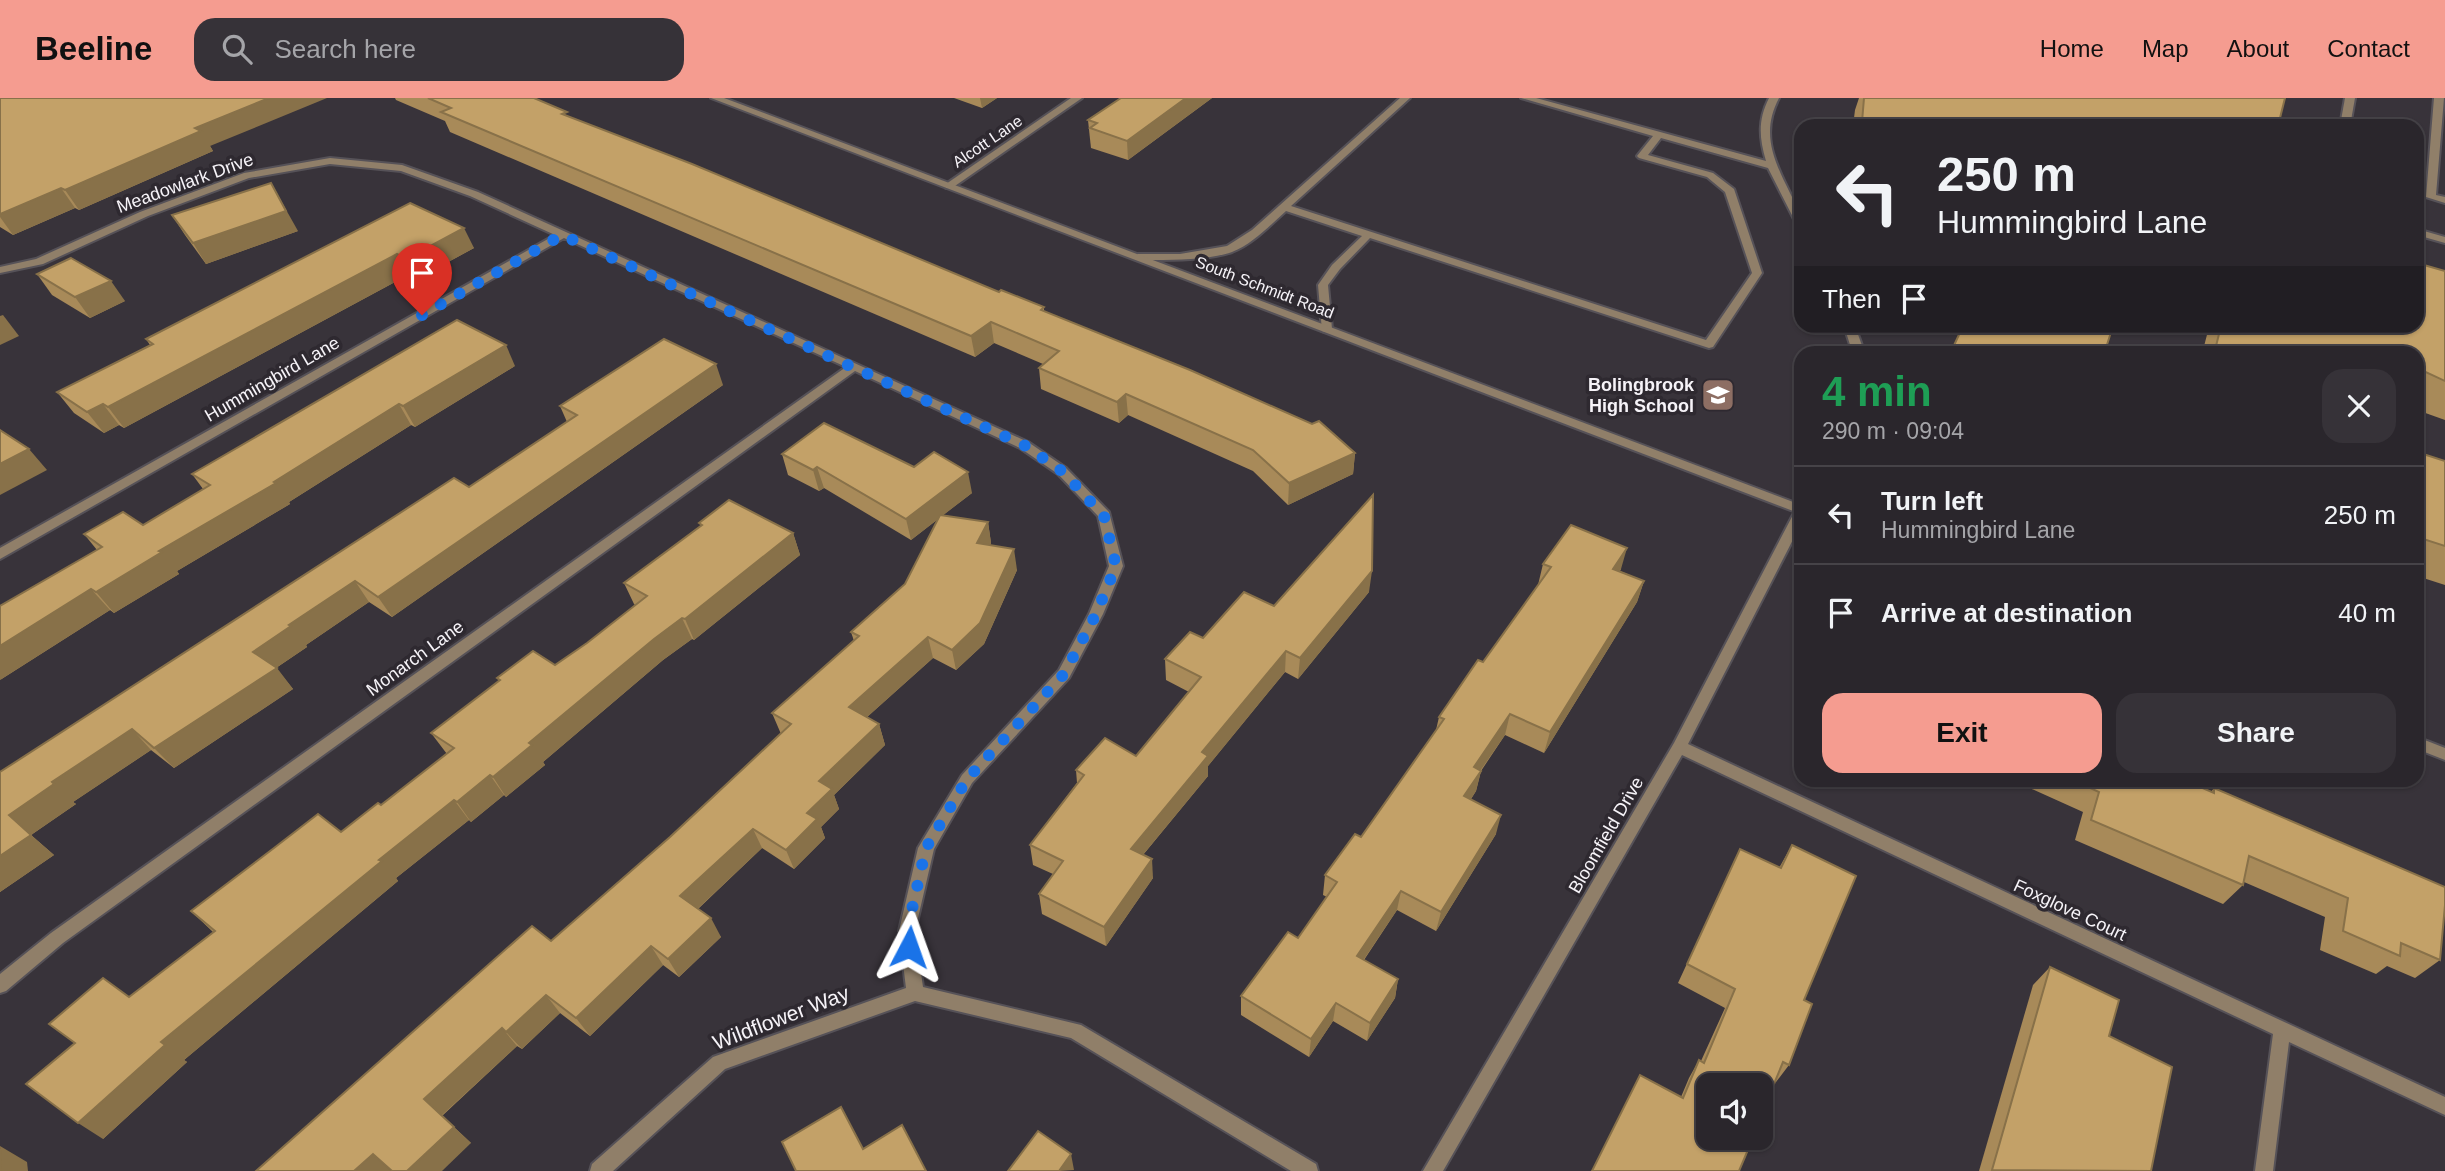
<!DOCTYPE html>
<html lang="en">
<head>
<meta charset="utf-8">
<style>
	:root { --surface:#2a262c; --page:#363238; --text:#f1f3f6; --muted:#a5a5a9; --line:#464348; --accent:#f59c90 }
	body { margin:0; font-family:Arial,sans-serif; background:var(--page); color:var(--text); height:100vh; display:flex; flex-direction:column; font-size:26px; white-space:nowrap }
	* { box-sizing:border-box; margin:0 }
	p { font-size:23px; color:var(--muted) }
	.icon { flex:none; width:38px; height:38px; fill:none; stroke:currentColor; stroke-width:2; stroke-linecap:round; stroke-linejoin:round }
	.map { position:relative; flex:1; overflow:hidden }
	.sheet { position:absolute; left:1794px; top:248px; width:630px; height:441px; display:flex; flex-direction:column; background:var(--surface); border-radius:21px; box-shadow:0 2px 5px #0004,0 0 0 2px var(--line) }
	.sheet>* { flex:none }
	.banner { position:absolute; left:1794px; top:21px; width:630px; height:214px; border-radius:21px; box-shadow:0 2px 5px #0004,0 0 0 2px var(--line); background:#2a262c; color:var(--text); overflow:hidden }
	.controls { position:absolute; left:1696px; top:975px; display:grid; gap:14px }
	.controls a { display:grid; place-items:center; width:77px; height:77px; border-radius:14px; background:var(--surface); box-shadow:0 2px 5px #0004,0 0 0 2px var(--line); font-size:35px }
	.pin { position:absolute; display:grid; place-items:center; width:60px; height:60px; color:#fff; margin:-72px -30px; border-radius:50% 50% 50% 0; rotate:-45deg; box-shadow:0 0 7px #0007 }
	.pin .icon { rotate:45deg }
	.me { position:absolute; width:77px; margin:-38px; rotate:4deg; stroke-linejoin:round; filter:drop-shadow(0 0 5px #0008) }
	.turn { display:flex; align-items:center; gap:24px; height:147px; padding:0 28px; font-size:32px }
	.turn .icon { width:91px; height:91px; stroke-width:2.5 }
	.turn b { display:block; font-size:49px; line-height:60px }
	.then { display:flex; align-items:center; height:66px; padding:0 28px; background:#0003; gap:14px; font-size:26px }
	.round { display:grid; place-items:center; flex:none; width:74px; height:74px; border-radius:21px; background:var(--page) }
	.overview { display:flex; align-items:center; justify-content:space-between; height:119px; padding:0 28px }
	h1 { font-size:42px; font-weight:600; line-height:52px; color:#1e9e55 }
	.cta { display:flex; gap:14px; margin-top:auto; padding:14px 28px }
	.cta a { flex:1; height:80px; border-radius:21px; background:var(--accent); color:#111; font-size:28px; font-weight:600; line-height:80px; text-align:center }
	.cta a+a { background:var(--page); color:var(--text) }
	ul { padding:0; list-style:none }
	li { display:flex; align-items:center; gap:21px; height:98px; padding:0 28px; border-top:2px solid var(--line) }
	li div { flex:1 }
	li b { display:block; font-size:26px }
	li em { font-style:normal }
	header { display:flex; align-items:center; gap:42px; box-sizing:border-box; height:98px; padding:0 35px; background:var(--accent); color:#111 }
	header strong { font-size:33px }
	nav { display:flex; gap:38px; margin-inline-start:auto; font-size:24px }
	.search { width:490px; height:63px; background:var(--page); display:flex; align-items:center; gap:18px; box-sizing:border-box; padding:0 24px; border-radius:21px; color:var(--muted); font-size:26px }
	.map>svg:first-child { display:block }
	.lines { fill:none; stroke-linecap:round; stroke-linejoin:round }
	.service-casing { stroke:#565258; stroke-width:4 }
	.minor-casing { stroke:#565258; stroke-width:4 }
	.tertiary-casing { stroke:#565258; stroke-width:4 }
	.service { fill:#907f69; fill-rule:evenodd }
	.minor { fill:#907f69; fill-rule:evenodd }
	.tertiary { fill:#907f69; fill-rule:evenodd }
	.wall { fill:#a88a59 }
	.shaded-wall { fill:#887149 }
	.building { fill:#c3a168; stroke:#887149; stroke-width:2 }
	.route { stroke:#1a73e8; stroke-width:12; stroke-dasharray:0 21.6 }
	.labels { text-anchor:middle; stroke-width:7; stroke-linejoin:round; paint-order:stroke }
	.far-street-label { font-size:16px; fill:#f6f3f8; stroke:#2e2930 }
	.street-label { font-size:18px; fill:#f6f3f8; stroke:#2e2930 }
	.poi-label { font-size:18px; font-weight:bold; fill:#f6f3f8; stroke:#2e2930; text-anchor:end }
	.near-street-label { font-size:21px; fill:#f6f3f8; stroke:#2e2930 }
</style>
</head>
<body>
<header>
<strong>Beeline</strong>
<div class="search"><svg class="icon" aria-label="search" viewBox="0 0 24 24"><circle cx="10" cy="10" r="6"/><path d="M15 15l6 6"/></svg>Search here</div>
<nav><a>Home</a><a>Map</a><a>About</a><a>Contact</a></nav>
</header>
<div class="map">
<svg width="2445" height="1073" viewBox="0 0 2445 1073">
	<rect width="100%" height="100%" fill="#38333a"/>
	<g class="lines">
		<defs>
			<g id="service">
				<path d="M1400,0H1410L1291,108L1706,242L1752,175L1725,94L1707,79L1639,60L1637,58L1653,38L1521,0H1536L1766,63C1759,39 1758,22 1769,0H1779C1761,34 1773,61 1789,93C1795,105 1801,114 1801,128L1796,125L1768,70L1661,40L1648,57L1713,75L1734,91L1762,175L1713,249L1709,250L1370,140L1340,171L1328,187L1332,231L1326,234L1322,233L1318,187L1332,167L1362,138L1286,113C1270,127 1253,146 1232,154C1206,163 1166,162 1138,162L1133,159L1138,156H1180L1227,148L1252,132Z"/>
				<path d="M2345,0H2355L2350,28H2340Z"/>
				<path d="M2434,0H2444L2436,97L2445,99V105L2426,99Z"/>
				<path d="M2417,131L2445,139V145L2417,137Z"/>
				<path d="M1844,228H1855L1865,256H1853Z"/>
			</g>
			<g id="minor">
				<path d="M1071,0H1082L952,90H946V86Z"/>
				<path d="M330,60L402,67L478,94L1028,344L1066,370L1109,414L1123,468L1103,516L1069,580L972,685L934,751L915,833L923,889L1081,927L1316,1066L1318,1073H1291L1071,940L915,903L725,971L613,1073H590L592,1066L713,959L906,890L899,833L918,750L962,677L1059,572L1089,516L1109,468L1098,418L1058,376L1020,350L855,273L63,845L6,893L0,895V876L51,835L846,269L564,140L0,461V450L555,137L470,98L401,73L330,66L249,80L148,118L43,166L0,175V169L36,161L140,114L244,75Z"/>
				<path d="M1801,409V426L1688,646L2445,999V1017L2289,944L2273,1073H2255L2273,936L1682,657L1443,1073H1423L1674,645L1795,413Z"/>
			</g>
			<g id="tertiary">
				<path d="M711,0H724L1801,407V416Z"/>
				<path d="M2417,639L2445,650V662L2417,651Z"/>
			</g>
		</defs>
		<use href="#service" class="service-casing"/>
		<use href="#minor" class="minor-casing"/>
		<use href="#tertiary" class="tertiary-casing"/>
		<use href="#service" class="service"/>
		<use href="#minor" class="minor"/>
		<use href="#tertiary" class="tertiary"/>
	</g>
	<g class="wall">
		<path d="M0,0L210,48L213,53L79,112L75,110L13,137L0,129Z"/>
		<path d="M395,0H534L568,18L999,194L1044,209V213L1355,355L1353,376L1288,407L1253,373L1128,317L1119,325L1041,291L1039,270L1043,266L994,245L975,259L450,34L445,23L396,2Z"/>
		<path d="M954,0H997L982,10Z"/>
		<path d="M1121,0H1212L1128,62L1091,50L1090,41L1088,22Z"/>
		<path d="M1859,0H2285L2278,28H1853L1855,12Z"/>
		<path d="M410,105L474,150L417,181L408,177L124,330L119,327L104,335L74,315L57,294L150,247L146,241Z"/>
		<path d="M172,117L298,133L206,166L185,137Z"/>
		<path d="M2445,173V322L2417,312V256H2202L2209,229L2203,228H2417Z"/>
		<path d="M37,176L125,203L90,220L52,197Z"/>
		<path d="M515,268L415,329L411,327L289,404L290,406L177,473L179,476L114,515L110,512L0,582L97,452L84,436L143,427L203,391L192,376Z"/>
		<path d="M723,287L392,519L369,504L306,547L307,549L276,570L293,591L174,670L151,652L73,704L76,706L31,737L54,757L0,794V674L469,389L567,324L560,308Z"/>
		<path d="M2417,354L2445,363V487L2417,478Z"/>
		<path d="M782,356L914,369L972,395L943,417L988,424L991,445L990,447L1017,472L984,546L956,572L933,560L867,619L879,626L885,647L834,697L839,711L821,729L825,740L794,771L762,750L698,811L721,839L679,879L663,867L590,938L560,915L522,951L517,948L442,1018L471,1045L256,1073L551,843L670,739L781,636L772,615L854,543L851,534L905,486L938,421L911,442L824,390L819,393L788,377Z"/>
		<path d="M699,425L793,435L800,457L694,542L692,541L663,562L543,664L545,667L506,699L504,697L471,724L469,722L396,780L398,783L184,962L187,964L103,1041L129,899L213,834L191,813L341,734L381,707L447,656L431,635L499,583L497,580L555,567L587,545L635,507L634,506L624,485L701,428Z"/>
		<path d="M1543,466L1621,471L1620,473L1644,483L1637,504L1544,655L1505,637L1481,673L1476,693L1471,701L1496,736L1436,833L1397,812L1364,862L1398,881L1395,900L1367,943L1333,923L1309,959L1241,917V898L1298,840L1327,799L1323,797L1325,777L1361,739L1436,632L1439,619L1483,564L1538,487Z"/>
		<path d="M1369,494L1298,581L1285,574L1208,668V678L1143,757L1153,780L1106,848L1042,816L1039,796L1053,776L1033,767L1030,747L1077,685L1076,672L1136,658L1189,594L1166,582L1165,561L1274,508Z"/>
		<path d="M1801,576V593L1794,590Z"/>
		<path d="M2012,682H2184L2211,694L2214,690L2440,862L2415,880L2387,868L2376,876L2320,852L2325,819L2244,784L2243,787L2223,806L2075,742L2083,714Z"/>
		<path d="M1792,747L1804,902L1789,967L1776,984L1775,983L1708,1040L1681,999L1689,980L1699,962L1701,963L1725,910L1678,885L1740,751L1779,770Z"/>
		<path d="M2050,869L2109,938L2151,1073H1979L2033,887Z"/>
	</g>
	<g class="shaded-wall">
		<path d="M269,0H327L210,48L213,53L79,112L65,92L195,30Z"/>
		<path d="M980,0H997L982,10Z"/>
		<path d="M1186,0H1212L1128,62L1127,43Z"/>
		<path d="M271,85L298,133L206,166L193,145Z"/>
		<path d="M61,90L75,110L13,137L0,119V116Z"/>
		<path d="M464,130L474,150L417,181L406,161Z"/>
		<path d="M397,156L408,177L124,330L108,309Z"/>
		<path d="M111,183L125,203L90,220L75,199Z"/>
		<path d="M3,217L19,238L0,247V218Z"/>
		<path d="M991,224L994,245L975,259L971,238Z"/>
		<path d="M506,247L515,268L415,329L403,308Z"/>
		<path d="M716,266L723,287L392,519L378,499Z"/>
		<path d="M1126,296L1128,317L1119,325L1117,304Z"/>
		<path d="M103,306L119,327L104,335L87,314Z"/>
		<path d="M399,306L411,327L289,404L290,406L177,473L179,476L114,515L96,494L159,453Z"/>
		<path d="M29,351L47,372L0,397V366Z"/>
		<path d="M1355,355L1353,376L1288,407L1289,385Z"/>
		<path d="M817,369L824,390L819,393L813,372Z"/>
		<path d="M968,374L972,395L911,442L906,421Z"/>
		<path d="M988,424L991,445L981,466L977,445Z"/>
		<path d="M793,435L800,457L694,542L685,521Z"/>
		<path d="M1627,450L1621,471L1607,492L1613,471Z"/>
		<path d="M1014,451L1017,472L984,546L956,572L952,552Z"/>
		<path d="M1372,473L1369,494L1298,581L1300,560Z"/>
		<path d="M355,483L369,504L306,547L307,549L270,574L253,554L289,527Z"/>
		<path d="M1644,483L1637,504L1544,655L1550,634Z"/>
		<path d="M91,491L110,512L0,582V548Z"/>
		<path d="M682,520L692,541L663,562L543,664L545,667L506,699L493,679L529,645L654,541Z"/>
		<path d="M928,539L933,560L856,629L849,609Z"/>
		<path d="M1286,553L1285,574L1208,668V678L1132,770L1131,751L1202,654Z"/>
		<path d="M277,570L293,591L174,670L154,650Z"/>
		<path d="M1510,616L1505,637L1469,689L1474,669Z"/>
		<path d="M879,626L885,647L834,697L839,711L821,729L825,740L794,771L786,752L807,715L819,683Z"/>
		<path d="M132,631L151,652L73,704L76,706L31,737L54,757L0,794V758L9,717L52,684Z"/>
		<path d="M1481,673L1476,693L1460,718L1464,698Z"/>
		<path d="M490,677L504,697L471,724L457,704Z"/>
		<path d="M454,702L469,722L396,780L398,783L184,962L187,964L103,1041L78,1025L161,944L379,762Z"/>
		<path d="M1501,717L1496,736L1436,833L1441,814Z"/>
		<path d="M753,731L762,750L691,817L680,798Z"/>
		<path d="M1152,761L1153,780L1106,848L1104,829Z"/>
		<path d="M1401,793L1397,812L1354,876L1357,858Z"/>
		<path d="M711,820L721,839L679,879L668,861Z"/>
		<path d="M651,848L663,867L590,938L576,920Z"/>
		<path d="M1398,881L1395,900L1367,943L1370,925Z"/>
		<path d="M546,897L560,915L522,951L506,934Z"/>
		<path d="M1336,905L1333,923L1309,959L1311,941Z"/>
		<path d="M502,930L517,948L441,1018L424,1001Z"/>
		<path d="M454,1029L471,1045L442,1073H407Z"/>
		<path d="M0,1048L27,1064L28,1073H1Z"/>
		<path d="M373,1056L391,1073H354Z"/>
		<path d="M1071,1056L1074,1072L1059,1073Z"/>
	</g>
	<g class="building">
		<path d="M0,0H269L195,30L201,33L65,92L61,90L0,116Z"/>
		<path d="M428,0H534L567,14L562,16L692,66L999,194L1001,192L1044,209L1041,212L1190,272L1312,326L1319,323L1355,355L1289,385L1253,352L1126,296L1117,304L1039,270L1059,253L991,224L971,238L441,14L451,10Z"/>
		<path d="M1121,0H1186L1127,43L1090,30L1097,25L1088,22Z"/>
		<path d="M1864,0H2285L2278,28H1866L1862,24Z"/>
		<path d="M271,85L286,113L193,145L172,117Z"/>
		<path d="M410,105L464,130L406,161L397,156L108,309L103,306L87,314L57,294L153,246L146,241Z"/>
		<path d="M71,160L111,183L75,199L37,176Z"/>
		<path d="M2417,165L2445,173V283L2417,270V256H2388L2377,250V256H2214L2221,228H2417Z"/>
		<path d="M457,222L506,247L403,308L399,306L274,384L276,385L159,453L162,454L96,494L91,491L0,548V508L102,449L84,436L123,414L143,427L210,387L192,376Z"/>
		<path d="M1963,228H2113L2104,256H1950Z"/>
		<path d="M664,241L716,266L378,499L355,483L289,527L291,528L253,554L277,570L154,650L132,631L52,684L54,686L9,717L31,737L0,758V674L454,380L469,389L577,317L560,308Z"/>
		<path d="M824,325L914,369L934,354L968,374L906,421L817,369L813,372L782,356Z"/>
		<path d="M0,332L29,351L0,366Z"/>
		<path d="M2417,354L2445,363V448L2417,439Z"/>
		<path d="M1373,397L1372,473L1300,560L1286,553L1202,654L1208,658L1131,751L1152,761L1104,829L1039,796L1063,763L1030,747L1084,677L1076,672L1105,640L1136,658L1201,579L1165,561L1190,534L1203,540L1244,494L1274,508Z"/>
		<path d="M729,402L793,435L685,521L682,520L654,541L529,645L532,647L493,679L490,677L457,704L454,702L379,762L382,763L161,944L165,947L78,1025L26,986L75,945L49,926L103,880L129,899L215,833L191,813L274,750L318,716L341,734L378,705L381,707L454,650L431,635L500,582L497,580L533,553L555,567L587,545L647,498L624,485L702,427L699,425Z"/>
		<path d="M940,417L988,424L977,445L1014,451L980,525L952,552L928,539L849,609L879,626L819,683L832,691L807,715L817,721L786,752L753,731L680,798L711,820L668,861L651,848L576,920L546,897L506,934L502,930L424,1001L454,1029L407,1073H392L373,1056L354,1073H256L532,828L551,843L670,739L791,626L772,615L859,538L851,534L905,486Z"/>
		<path d="M1571,427L1627,450L1613,471L1644,483L1550,634L1510,616L1474,669L1481,673L1464,698L1501,717L1441,814L1401,793L1357,858L1398,881L1370,925L1336,905L1311,941L1241,898L1288,834L1298,840L1337,784L1325,777L1355,736L1361,739L1444,621L1439,619L1478,562L1483,564L1551,469L1543,466Z"/>
		<path d="M2073,682H2184L2214,695V690L2445,789V807L2440,862L2401,845L2400,858L2343,833L2348,800L2249,758L2243,787L2091,722L2099,694Z"/>
		<path d="M1792,747L1856,778L1804,902L1812,906L1789,967L1783,964L1760,1020V987H1708V1040H1753L1739,1073H1592L1640,977L1683,1000L1699,962L1704,965L1735,891L1687,866L1740,751L1781,770Z"/>
		<path d="M2050,869L2119,902L2109,938L2172,969L2151,1073L1992,1072Z"/>
		<path d="M841,1009L863,1051L902,1027L926,1073H796L782,1044Z"/>
		<path d="M1038,1033L1071,1056L1059,1073H1008Z"/>
		<path d="M0,1051L1,1073H0Z"/>
	</g>
	<g class="lines">
		<path class="route" d="M422,217L562,137L1024,347L1062,373L1104,418L1116,468L1096,516L1064,576L967,681L926,750L907,833L909,849"/>
	</g>
	<defs>
		<symbol id="school-square" viewBox="-11 -11 22 22"><rect x="-9" y="-9" width="18" height="18" rx="4" fill="#8d6e63" stroke="#2e2930"/><path d="M0-5L7-2L0 1L-7-2ZM-4 1L0 2.5L4 1V4Q0 6-4 4Z" fill="#fff"/></symbol>
	</defs>
	<g fill-rule="evenodd">
		<use href="#school-square" x="1699" y="278" width="38" height="38"/>
	</g>
	<g class="labels">
		<g class="far-street-label">
			<text transform="translate(987 43) rotate(-34)" y="6">Alcott Lane</text>
			<text transform="translate(1265 189) rotate(21)" y="6">South Schmidt Road</text>
		</g>
		<g class="street-label">
			<text transform="translate(185 85) rotate(-20)" y="6">Meadowlark Drive</text>
			<text transform="translate(272 281) rotate(-30)" y="6">Hummingbird Lane</text>
			<text transform="translate(415 560) rotate(-36)" y="6">Monarch Lane</text>
			<text transform="translate(1606 737) rotate(-60)" y="6">Bloomfield Drive</text>
			<text transform="translate(2070 812) rotate(25)" y="6">Foxglove Court</text>
		</g>
		<g class="poi-label">
			<text x="1694" y="293">Bolingbrook<tspan x="1694" dy="21">High School</tspan></text>
		</g>
		<g class="near-street-label">
			<text transform="translate(781 920) rotate(-21)" y="7">Wildflower Way</text>
		</g>
	</g>
</svg>
<div class="controls">
<a><svg class="icon" aria-label="sound" viewBox="0 0 24 24"><path d="M4 9h4l5-4v14l-5-4H4zM17 9q2 3 0 6"/></svg></a>
</div>
<div class="pin" style="left:422px;top:217px;background:#d93025"><svg class="icon" aria-label="arrive" viewBox="0 0 24 24"><path d="M6 21V4h12l-3 4 3 4H6"/></svg></div>
<svg class="me" style="left:909px;top:849px" viewBox="-20 -20 40 40"><path d="M0-17L14 15 0 8-14 15z" fill="#1a73e8" stroke="#fff" stroke-width="4"/></svg>
<div class="banner">
<div class="turn"><svg class="icon" aria-label="left" viewBox="0 0 24 24"><path d="M17 20v-9H6M10 6l-5 5 5 5"/></svg><div><b>250 m</b>Hummingbird Lane</div></div>
<div class="then">Then<svg class="icon" aria-label="arrive" viewBox="0 0 24 24"><path d="M6 21V4h12l-3 4 3 4H6"/></svg></div>
</div>
<section class="sheet">
<div class="overview"><div><h1>4 min</h1><p>290 m · 09:04</p></div><a class="round"><svg class="icon" aria-label="close" viewBox="0 0 24 24"><path d="M6 6l12 12M18 6L6 18"/></svg></a></div>
<ul>
<li><svg class="icon" aria-label="left" viewBox="0 0 24 24"><path d="M17 20v-9H6M10 6l-5 5 5 5"/></svg><div><b>Turn left</b><p>Hummingbird Lane</p></div><em>250 m</em></li>
<li><svg class="icon" aria-label="arrive" viewBox="0 0 24 24"><path d="M6 21V4h12l-3 4 3 4H6"/></svg><div><b>Arrive at destination</b></div><em>40 m</em></li>
</ul>
<div class="cta"><a>Exit</a><a>Share</a></div>
</section>
</div>
</body>
</html>
